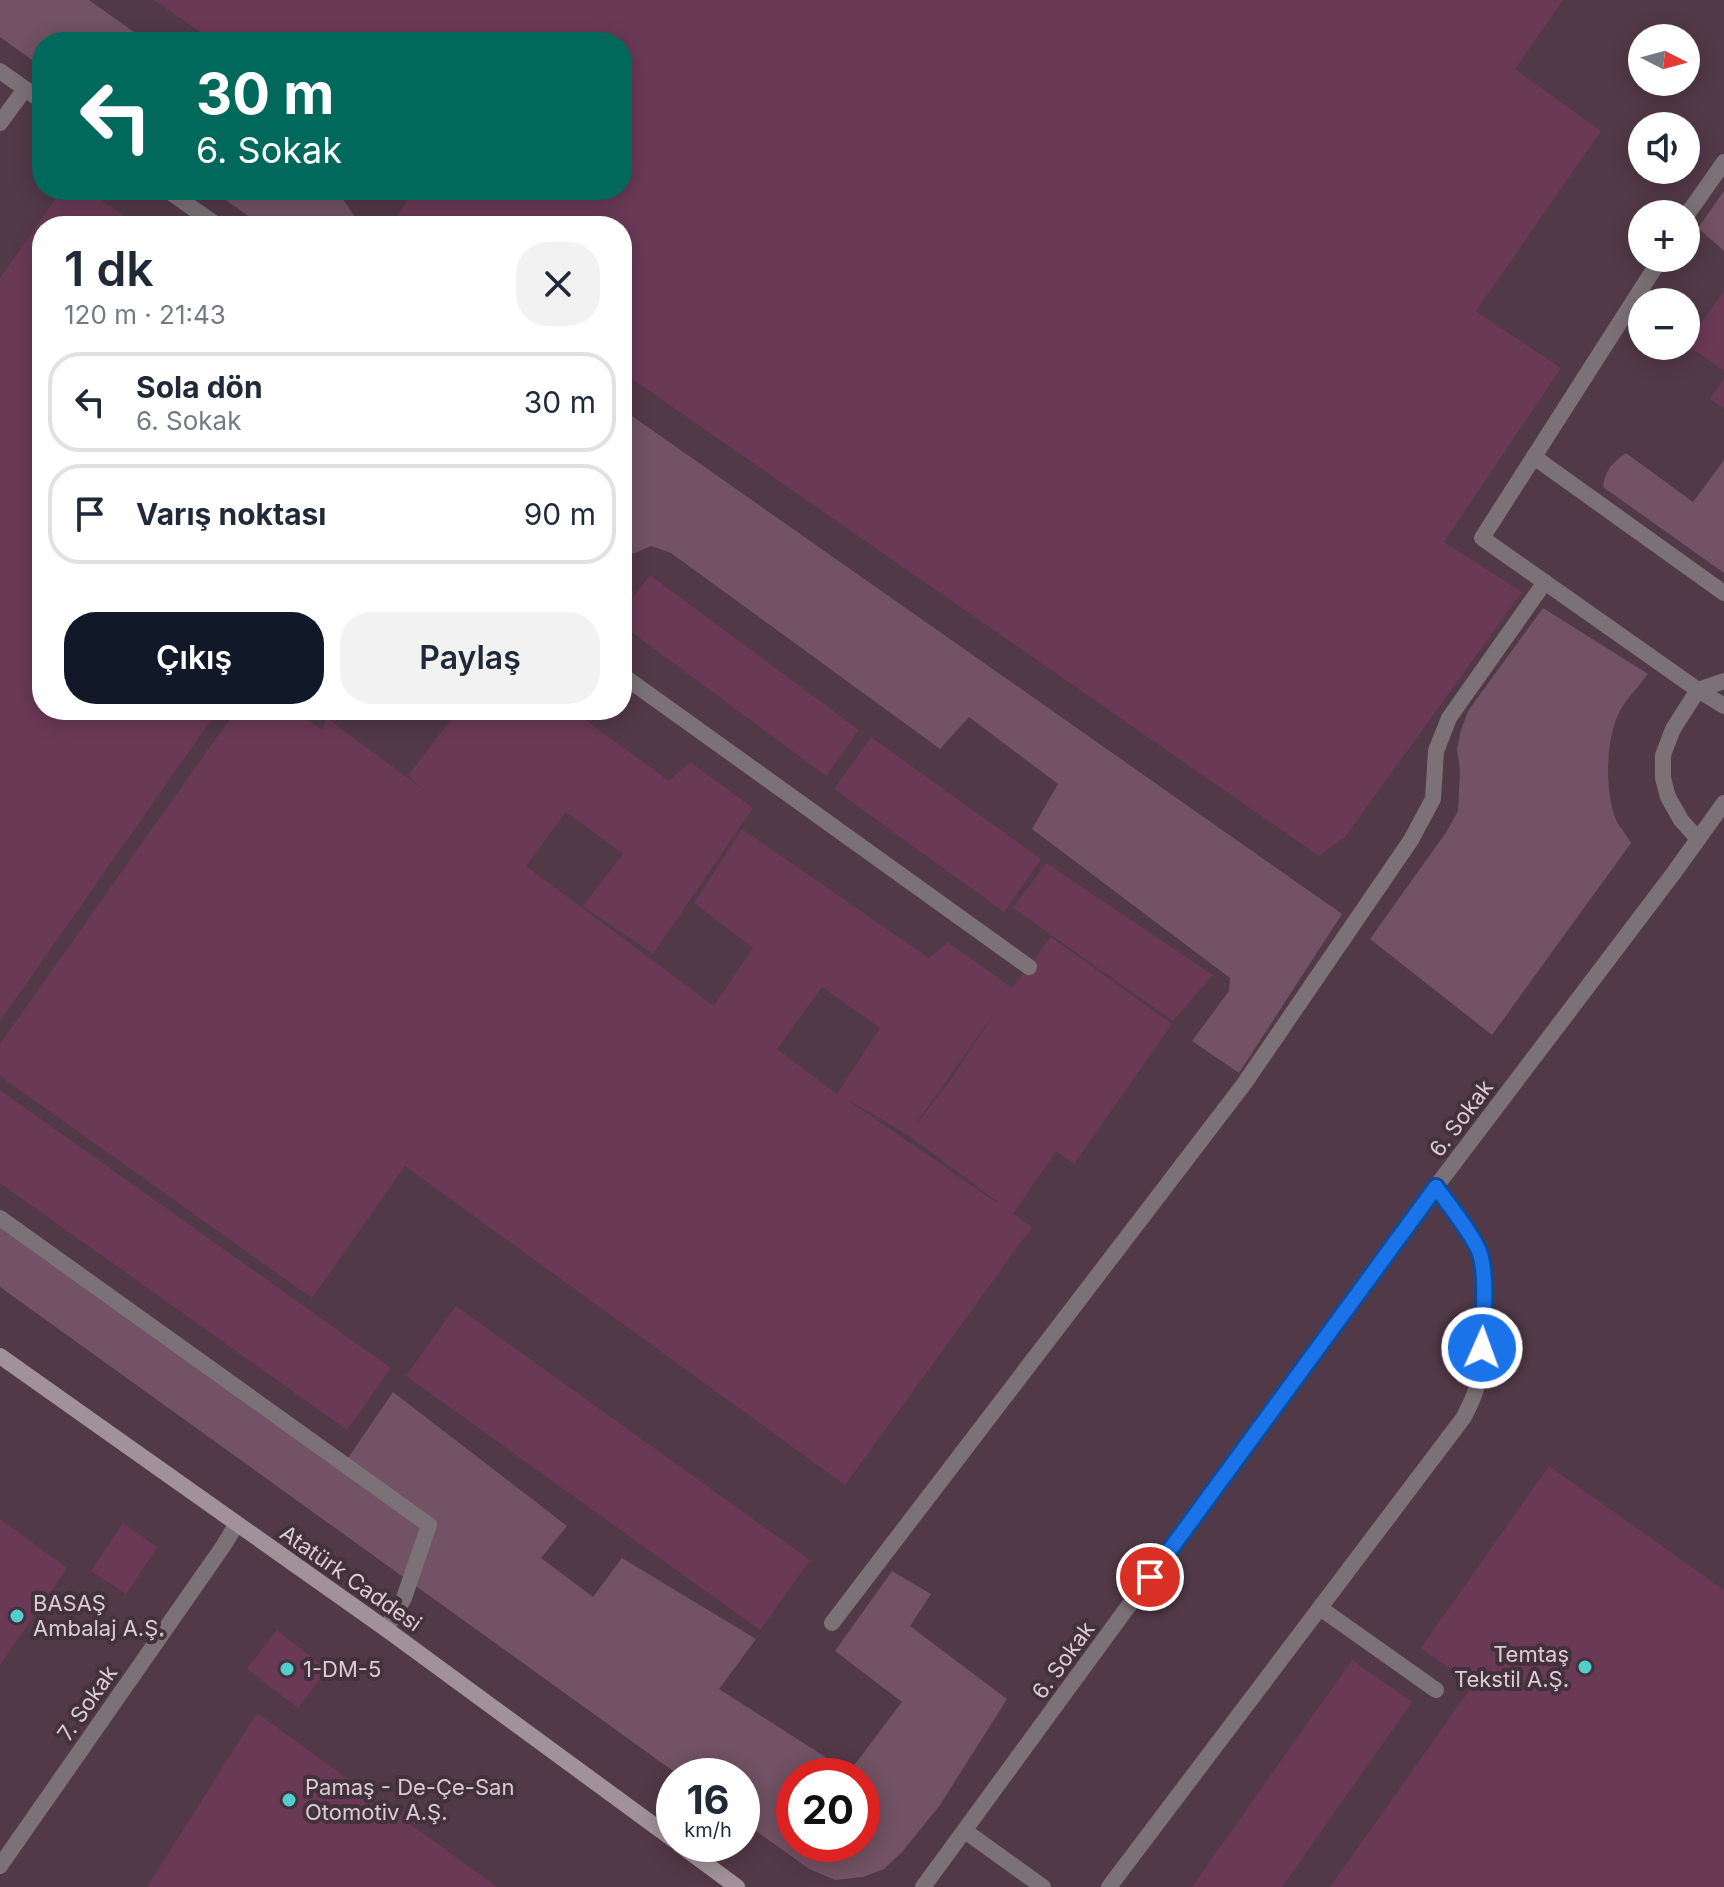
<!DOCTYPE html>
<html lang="tr">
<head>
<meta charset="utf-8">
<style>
	:root { --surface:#fff; --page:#f2f2f3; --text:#1f2937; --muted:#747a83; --line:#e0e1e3; --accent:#111827 }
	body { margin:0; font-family:Inter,sans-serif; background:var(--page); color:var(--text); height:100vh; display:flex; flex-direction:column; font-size:30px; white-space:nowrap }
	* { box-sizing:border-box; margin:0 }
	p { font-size:26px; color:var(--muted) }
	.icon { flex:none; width:44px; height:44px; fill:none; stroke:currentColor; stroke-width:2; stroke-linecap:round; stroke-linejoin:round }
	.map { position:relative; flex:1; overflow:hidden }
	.panel { position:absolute; left:32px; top:216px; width:600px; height:504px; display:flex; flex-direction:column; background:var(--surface); border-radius:32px; box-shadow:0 4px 20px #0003 }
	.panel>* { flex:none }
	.top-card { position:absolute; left:32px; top:32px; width:600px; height:168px; border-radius:32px; box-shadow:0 4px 20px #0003; background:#00695c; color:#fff; overflow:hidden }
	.needle { width:52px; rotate:96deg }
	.buttons { position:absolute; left:1628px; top:24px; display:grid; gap:16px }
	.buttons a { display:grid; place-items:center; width:72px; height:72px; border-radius:50%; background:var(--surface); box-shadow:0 4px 20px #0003; font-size:40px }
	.speed { position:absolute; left:656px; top:1758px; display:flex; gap:16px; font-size:40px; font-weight:700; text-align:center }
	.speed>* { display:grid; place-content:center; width:104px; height:104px; border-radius:50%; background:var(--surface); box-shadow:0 4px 20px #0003; line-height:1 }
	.speed small { font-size:20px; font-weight:400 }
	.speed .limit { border:12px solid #d22; background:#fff; color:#111 }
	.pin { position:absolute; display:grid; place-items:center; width:68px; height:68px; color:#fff; margin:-34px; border:4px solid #fff; border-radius:50%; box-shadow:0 2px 8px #0007 }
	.me { position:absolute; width:88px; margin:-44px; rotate:2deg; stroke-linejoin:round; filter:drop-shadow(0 0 6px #0008) }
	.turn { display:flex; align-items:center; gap:28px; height:168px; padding:0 32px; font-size:36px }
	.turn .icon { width:104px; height:104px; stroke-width:2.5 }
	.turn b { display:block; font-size:56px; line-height:68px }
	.round { display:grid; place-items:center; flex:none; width:84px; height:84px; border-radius:32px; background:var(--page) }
	.headline { display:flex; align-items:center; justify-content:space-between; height:136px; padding:0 32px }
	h1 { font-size:48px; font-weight:600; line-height:60px }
	.primary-button { display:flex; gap:16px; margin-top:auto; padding:16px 32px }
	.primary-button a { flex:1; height:92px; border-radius:32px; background:var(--accent); color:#fff; font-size:32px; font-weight:600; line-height:92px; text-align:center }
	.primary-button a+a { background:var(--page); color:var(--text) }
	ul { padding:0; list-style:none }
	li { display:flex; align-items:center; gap:24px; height:100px; margin:0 16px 12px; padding:0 16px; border:4px solid var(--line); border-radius:32px }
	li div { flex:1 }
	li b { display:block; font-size:30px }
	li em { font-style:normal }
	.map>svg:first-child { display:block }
	.built { fill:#523947; fill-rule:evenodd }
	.green { fill:#725264; fill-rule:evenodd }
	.building { fill:#6a3956; fill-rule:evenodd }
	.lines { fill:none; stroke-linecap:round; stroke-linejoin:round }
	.lane { stroke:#7b7176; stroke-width:16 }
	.street { stroke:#7b7176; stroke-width:16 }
	.secondary { stroke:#a19299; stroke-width:16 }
	.route-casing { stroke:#114b97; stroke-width:20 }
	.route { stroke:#1a73e8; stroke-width:14 }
	.poi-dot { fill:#52cdcc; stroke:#43313b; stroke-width:3 }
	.labels { text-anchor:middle; stroke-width:8; stroke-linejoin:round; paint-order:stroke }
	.street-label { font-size:22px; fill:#d9cdd3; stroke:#43313b }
	.poi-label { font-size:22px; fill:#d9cdd3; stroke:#43313b; text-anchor:start }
</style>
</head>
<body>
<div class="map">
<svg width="1724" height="1887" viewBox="0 0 1724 1887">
	<rect width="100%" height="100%" fill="#43313b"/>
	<path class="built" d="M0,0H1724V1887H0ZM1642,38H1686V82H1642ZM42,42H622V190H42ZM1642,126H1686V170H1642ZM1642,214H1686V258H1642ZM42,226H622V710H42ZM1642,302H1686V346H1642ZM674,1776H742V1844H674ZM794,1776H862V1844H794Z"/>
	<g class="green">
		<path d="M0,0H89L148,42H42V67L0,37Z"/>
		<path d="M212,190H337L361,226H262Z"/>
		<path d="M1724,191V251L1698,228Z"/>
		<path d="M622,409L1342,914L1239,1073L1192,1041L1229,991L1230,978L1032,829L1058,784L969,717L940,749L671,553L651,546L635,553L622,555Z"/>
		<path d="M1626,453L1693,502L1724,460V573L1603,487C1605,470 1613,462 1626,453Z"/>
		<path d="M1543,608L1648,674C1639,686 1628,697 1621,709C1605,737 1604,793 1617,822C1621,829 1627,836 1631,843L1492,1035L1370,939L1447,831L1458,811L1460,770L1457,749L1461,730L1468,711Z"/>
		<path d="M0,1218L346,1461L393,1392L567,1526L541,1558L593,1597L622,1558L756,1639L719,1689L849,1772L902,1702L835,1651L892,1571L931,1594L910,1626L1007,1699L940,1805L902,1852L884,1869L863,1877L835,1880L809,1869L742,1821V1776H680L0,1287ZM794,1776H862V1844H794Z"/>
	</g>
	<g class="building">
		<path d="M154,0H1563L1515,69L1601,131L1476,311L1561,368L1444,542L1522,592L1345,837L1319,856L622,372V226H413L398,216L413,190H622V42H215Z"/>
		<path d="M62,190H87L138,226H42V710H218L0,1021V278Z"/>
		<path d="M1724,291V371L1686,344Z"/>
		<path d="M1724,378V409L1710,399Z"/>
		<path d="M650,575L859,730L826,776L622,625V612Z"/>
		<path d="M236,710H295L322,730L327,718L428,793L408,776L458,710H572L669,781L690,762L753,808L653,954L583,906L623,854L566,812L526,866L714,1006L753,948L694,903L742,829L929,958L948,942L1012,988L1051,937L1172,1024L1074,1164L1056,1151L1013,1214L1032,1227L845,1485L405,1166L312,1298L0,1076V1044ZM822,987L880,1028L837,1094L777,1049ZM996,1011L952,1078L918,1122H917ZM845,1098L908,1135L998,1202L997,1203Z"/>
		<path d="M871,737L1041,859L1004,912L834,789Z"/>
		<path d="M1046,863L1213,975L1173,1021L1013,908Z"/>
		<path d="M0,1090L391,1368L347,1430L0,1183Z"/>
		<path d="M456,1306L810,1560L760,1630L406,1376Z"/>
		<path d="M1549,1466L1724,1590V1887H1330L1473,1685L1421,1648Z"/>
		<path d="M0,1519L67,1568L0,1665Z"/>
		<path d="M123,1523L157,1547L126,1594L91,1571Z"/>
		<path d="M277,1630L327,1670L298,1708L247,1669Z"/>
		<path d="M1352,1660L1412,1702L1282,1887H1192Z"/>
		<path d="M257,1713L497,1887H147Z"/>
	</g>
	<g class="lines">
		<g class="lane">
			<path d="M0,71L42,101"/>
			<path d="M0,123L25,89"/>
			<path d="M167,190L218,226"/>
			<path d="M1686,216L1724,162"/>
			<path d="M1661,258L1482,538L1698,690L1724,706"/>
			<path d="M1534,457L1724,593"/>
			<path d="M622,675L1029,967"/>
			<path d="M1698,839L1681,820L1668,797L1663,778V755L1673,729L1698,690L1724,681"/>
			<path d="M0,1218L429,1525L404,1598L386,1629"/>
			<path d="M1320,1608L1436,1690"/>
			<path d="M832,1623L1244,1084L1411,840L1433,799L1436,751L1449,718L1545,582"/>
			<path d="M965,1831L1043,1887"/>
			<path d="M1109,1887L1464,1417C1468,1408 1474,1398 1476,1389C1484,1359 1488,1283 1480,1254C1474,1235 1448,1204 1436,1187"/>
		</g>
		<g class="street">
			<path d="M0,1866L224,1545L236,1525"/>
			<path d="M923,1887L1410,1221L1673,874L1724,803"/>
		</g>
		<g class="secondary">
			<path d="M0,1356L386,1629L674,1840"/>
			<path d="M679,1844L737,1887"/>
		</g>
	</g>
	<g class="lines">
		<defs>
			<path id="route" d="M1150,1577L1436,1187C1449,1205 1471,1232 1479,1251C1488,1274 1483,1323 1482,1348"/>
		</defs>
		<use href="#route" class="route-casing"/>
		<use href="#route" class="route"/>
	</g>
	<g class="poi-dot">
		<circle cx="17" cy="1616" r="8"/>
		<circle cx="1585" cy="1667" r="8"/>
		<circle cx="287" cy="1669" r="8"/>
		<circle cx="289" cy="1800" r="8"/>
	</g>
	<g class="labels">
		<g class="street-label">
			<text transform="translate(1461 1118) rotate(-53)" y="8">6. Sokak</text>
			<text transform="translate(351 1578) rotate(35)" y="8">Atatürk Caddesi</text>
			<text transform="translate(1063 1660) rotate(-54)" y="8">6. Sokak</text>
			<text transform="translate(87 1703) rotate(-55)" y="8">7. Sokak</text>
		</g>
		<g class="poi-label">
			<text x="33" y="1611">BASAŞ<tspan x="33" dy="25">Ambalaj A.Ş.</tspan></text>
			<text x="1569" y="1662" text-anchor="end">Temtaş<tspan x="1569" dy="25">Tekstil A.Ş.</tspan></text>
			<text x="303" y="1677">1-DM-5</text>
			<text x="305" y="1795">Pamaş - De-Çe-San<tspan x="305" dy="25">Otomotiv A.Ş.</tspan></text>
		</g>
	</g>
</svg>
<div class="buttons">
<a><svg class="needle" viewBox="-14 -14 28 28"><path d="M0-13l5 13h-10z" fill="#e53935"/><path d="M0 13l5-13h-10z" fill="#747a83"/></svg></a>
<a><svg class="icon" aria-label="sound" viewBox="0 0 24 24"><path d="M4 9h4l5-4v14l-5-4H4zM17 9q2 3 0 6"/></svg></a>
<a>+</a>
<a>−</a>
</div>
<div class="speed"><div>16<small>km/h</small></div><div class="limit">20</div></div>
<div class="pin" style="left:1150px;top:1577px;background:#d93025"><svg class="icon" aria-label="arrive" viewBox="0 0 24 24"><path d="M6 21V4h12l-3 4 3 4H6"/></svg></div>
<svg class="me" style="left:1482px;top:1348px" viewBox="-20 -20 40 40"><circle r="17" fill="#1a73e8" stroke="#fff" stroke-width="3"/><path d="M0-11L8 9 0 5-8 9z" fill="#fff"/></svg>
<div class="top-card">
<div class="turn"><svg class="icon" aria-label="left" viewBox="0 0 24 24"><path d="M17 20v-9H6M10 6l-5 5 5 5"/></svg><div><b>30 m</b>6. Sokak</div></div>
</div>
<section class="panel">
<div class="headline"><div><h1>1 dk</h1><p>120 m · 21:43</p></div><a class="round"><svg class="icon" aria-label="close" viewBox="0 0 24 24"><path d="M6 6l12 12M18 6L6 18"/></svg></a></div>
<ul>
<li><svg class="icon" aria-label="left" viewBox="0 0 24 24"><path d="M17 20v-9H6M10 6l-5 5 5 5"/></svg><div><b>Sola dön</b><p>6. Sokak</p></div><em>30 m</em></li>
<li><svg class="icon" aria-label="arrive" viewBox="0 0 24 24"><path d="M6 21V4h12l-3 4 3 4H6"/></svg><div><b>Varış noktası</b></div><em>90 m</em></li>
</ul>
<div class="primary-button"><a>Çıkış</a><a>Paylaş</a></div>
</section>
</div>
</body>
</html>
